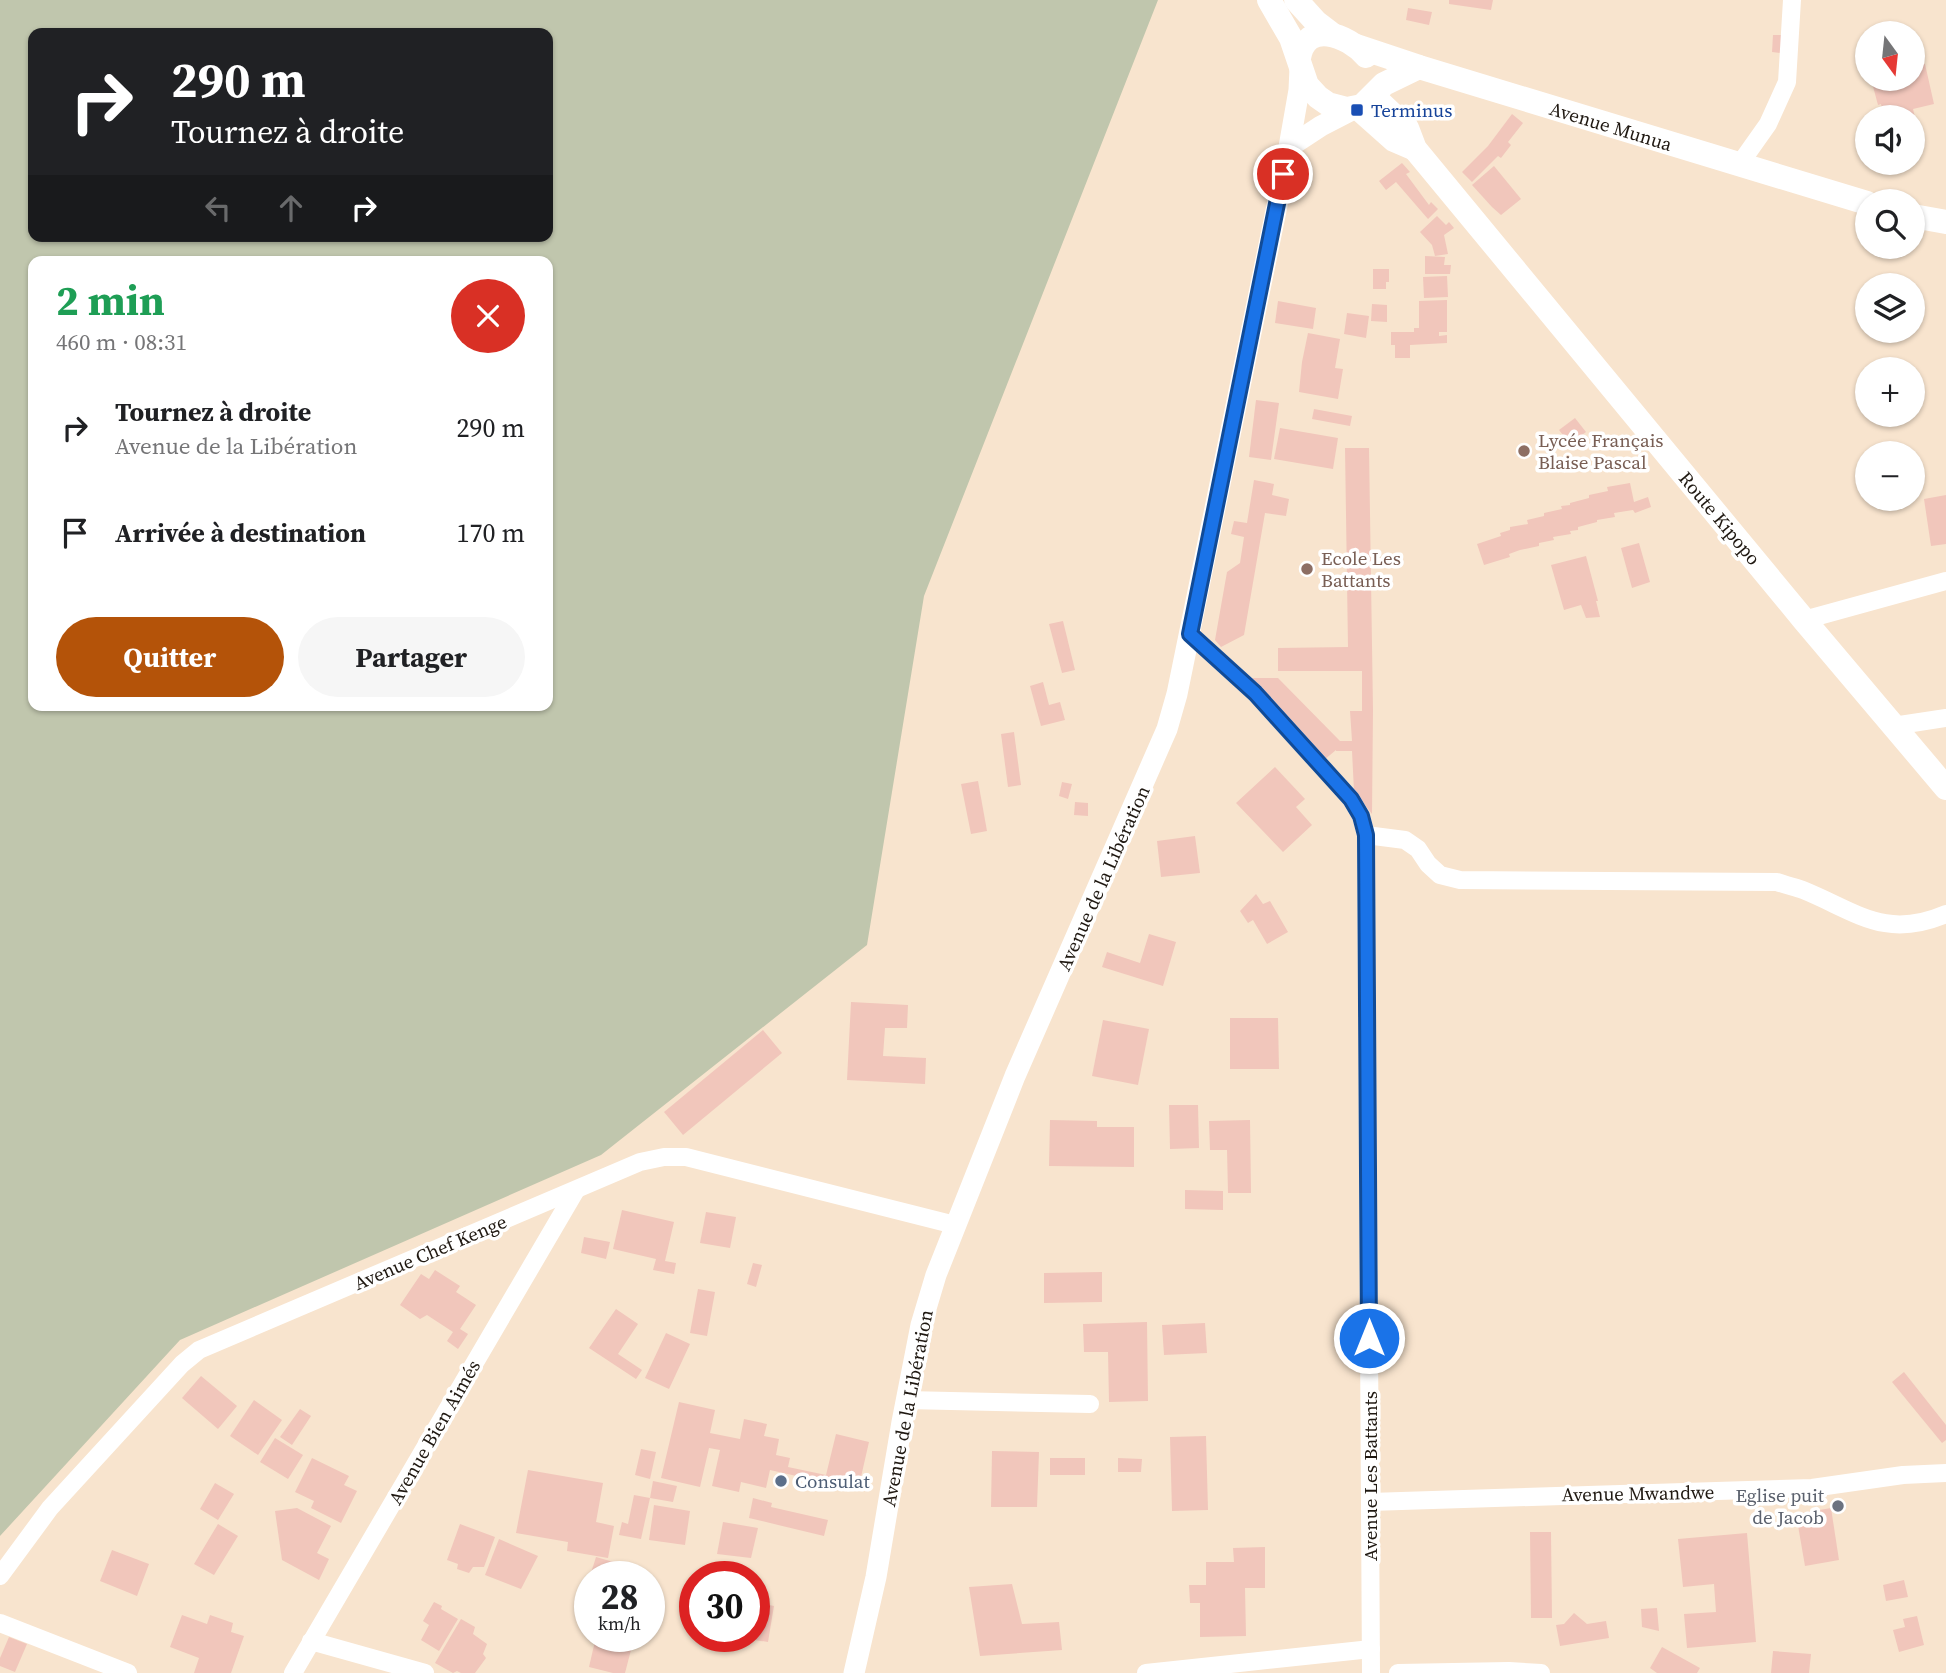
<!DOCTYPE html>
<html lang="fr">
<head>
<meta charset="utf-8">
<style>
	:root { --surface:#fff; --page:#f6f6f6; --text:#202124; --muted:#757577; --accent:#b45309 }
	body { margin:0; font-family:"Source Serif 4",serif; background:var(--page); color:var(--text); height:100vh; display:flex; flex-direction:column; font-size:26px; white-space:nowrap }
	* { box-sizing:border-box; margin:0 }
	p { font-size:23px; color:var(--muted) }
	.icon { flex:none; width:38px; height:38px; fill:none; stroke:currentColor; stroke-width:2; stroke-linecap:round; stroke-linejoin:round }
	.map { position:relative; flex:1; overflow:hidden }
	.sheet { position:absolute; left:28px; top:256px; width:525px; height:455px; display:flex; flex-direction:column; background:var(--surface); border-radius:14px; box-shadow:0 2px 5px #0004 }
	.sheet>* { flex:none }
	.guide { position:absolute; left:28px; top:28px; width:525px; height:214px; border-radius:14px; box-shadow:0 2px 5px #0004; background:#202124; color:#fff; overflow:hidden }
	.needle { width:46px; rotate:165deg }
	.fabs { position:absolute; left:1855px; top:21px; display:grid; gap:14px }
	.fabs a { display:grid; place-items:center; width:70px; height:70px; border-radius:50%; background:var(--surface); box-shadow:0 2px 5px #0004; font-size:35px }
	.speed { position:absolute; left:574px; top:1561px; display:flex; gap:14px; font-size:35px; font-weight:700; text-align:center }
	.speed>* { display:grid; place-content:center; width:91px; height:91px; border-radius:50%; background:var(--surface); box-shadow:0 2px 5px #0004; line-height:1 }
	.speed small { font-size:18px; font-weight:400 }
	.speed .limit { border:10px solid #d22; background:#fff; color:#111 }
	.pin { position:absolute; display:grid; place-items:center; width:60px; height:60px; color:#fff; margin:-30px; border:4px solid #fff; border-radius:50%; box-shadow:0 2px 7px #0007 }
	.me { position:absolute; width:77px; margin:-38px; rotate:0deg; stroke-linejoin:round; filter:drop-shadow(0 0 5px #0008) }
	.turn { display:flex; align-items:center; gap:24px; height:147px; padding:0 28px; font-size:32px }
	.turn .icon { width:91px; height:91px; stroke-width:2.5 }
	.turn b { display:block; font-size:49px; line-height:60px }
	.lanes { display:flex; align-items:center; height:66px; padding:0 28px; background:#0003; justify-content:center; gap:35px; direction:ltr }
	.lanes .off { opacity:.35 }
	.round { display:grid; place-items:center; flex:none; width:74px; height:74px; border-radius:37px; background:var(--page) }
	.head { display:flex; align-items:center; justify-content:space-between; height:119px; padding:0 28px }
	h1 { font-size:42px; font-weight:700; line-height:52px; color:#1e9e55 }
	.cta { display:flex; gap:14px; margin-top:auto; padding:14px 28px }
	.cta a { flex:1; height:80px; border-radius:42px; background:var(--accent); color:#fff; font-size:28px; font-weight:700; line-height:80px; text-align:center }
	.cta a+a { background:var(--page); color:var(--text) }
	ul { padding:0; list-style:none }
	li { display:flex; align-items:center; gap:21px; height:105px; padding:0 28px }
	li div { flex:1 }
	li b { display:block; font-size:26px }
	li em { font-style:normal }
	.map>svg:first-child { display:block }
	.grass { fill:#c0c6ad; fill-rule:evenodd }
	.building { fill:#f1c6bb }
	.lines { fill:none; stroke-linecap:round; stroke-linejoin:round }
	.minor { stroke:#fff; stroke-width:18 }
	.tertiary { stroke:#fff; stroke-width:21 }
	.secondary { stroke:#fff; stroke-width:24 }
	.route-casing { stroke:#114b97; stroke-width:18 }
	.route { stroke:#1a73e8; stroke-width:12 }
	.transit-dot { fill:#1a4fb4; stroke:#fff; stroke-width:2.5 }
	.education-dot { fill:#8d6e63; stroke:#fff; stroke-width:2.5 }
	.service-dot { fill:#5c6f8a; stroke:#fff; stroke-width:2.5 }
	.worship-dot { fill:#6b7280; stroke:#fff; stroke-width:2.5 }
	.labels { text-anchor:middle; stroke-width:7; stroke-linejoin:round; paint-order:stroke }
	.transit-label { font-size:19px; fill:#164399; stroke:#fff; text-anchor:start }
	.street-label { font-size:19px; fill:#1f1811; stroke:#fff }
	.education-label { font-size:19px; fill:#785e54; stroke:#fff; text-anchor:start }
	.service-label { font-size:19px; fill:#4e5e75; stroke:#fff; text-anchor:start }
	.worship-label { font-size:19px; fill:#5b616d; stroke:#fff; text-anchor:end }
</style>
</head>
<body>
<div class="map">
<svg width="1946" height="1673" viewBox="0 0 1946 1673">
	<rect width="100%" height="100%" fill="#f8e4ce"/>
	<path class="grass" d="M0,0H1158L924,596L867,945L601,1155L180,1340L0,1536ZM33,33H548V236H33ZM33,261H548V705H33Z"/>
	<g class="building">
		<path d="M1449,0H1493L1491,10L1449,4Z"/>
		<path d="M1408,8L1432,12L1429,25L1406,20Z"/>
		<path d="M1773,35H1782L1781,53L1772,52Z"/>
		<path d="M1925,64L1934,104L1913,109L1921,143L1913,145V117H1884L1881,104L1878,105L1871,79H1913V67Z"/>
		<path d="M1512,114L1523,123L1508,142L1511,145L1501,158L1498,156L1472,182L1462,172L1488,146Z"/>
		<path d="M1402,163L1410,172L1406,174L1429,205L1431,202L1438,209L1428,219L1396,182L1386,190L1379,181Z"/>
		<path d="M1494,166L1521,199L1501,215L1492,207L1472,185Z"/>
		<path d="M1437,216L1446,225L1449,222L1454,228L1444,235L1448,254L1435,256L1432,245L1420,232Z"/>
		<path d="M1425,256L1445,257L1444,265H1451L1450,274H1425Z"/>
		<path d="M1373,269H1389V282H1386V289H1373Z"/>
		<path d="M1447,276L1448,297L1424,298L1423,277Z"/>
		<path d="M1447,300V332H1439V336L1447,335V343L1410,345V358H1395V345H1391V332H1414V328H1419V301Z"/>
		<path d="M1278,301L1316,308L1313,329L1275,323Z"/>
		<path d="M1372,304L1387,305V322L1371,321Z"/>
		<path d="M1347,313L1369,316L1366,338L1344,334Z"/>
		<path d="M1308,333L1340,339L1335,368L1343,369L1338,399L1299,392L1302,362Z"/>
		<path d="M1256,400L1279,403L1271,460L1249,457Z"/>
		<path d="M1314,409L1352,416L1350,426L1312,419Z"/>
		<path d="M1575,418L1586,432L1570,444L1559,430Z"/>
		<path d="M1280,428L1338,438L1333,469L1274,459Z"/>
		<path d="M1345,448H1369L1373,710L1372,814L1354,791L1352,751H1336V750L1324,760L1250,678H1278L1340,741H1352L1350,711H1362V671H1278V648L1348,647Z"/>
		<path d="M1254,480L1274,484L1272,495L1289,499L1286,516L1265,513L1244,635L1221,647L1215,640L1227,572L1240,563L1244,537L1231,534L1234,521L1247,523Z"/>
		<path d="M1630,483L1634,502L1648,497L1651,507L1635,513L1633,510L1614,513L1615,517L1597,520V522L1578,527V530L1570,531L1571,534L1553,537L1554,540L1539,543V546L1520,550L1509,554L1510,557L1484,565L1477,544L1501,536L1500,533L1510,530V527L1528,524L1527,520L1544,516V513L1562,509L1561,506L1570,505V503L1589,498V495L1608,491L1607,487Z"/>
		<path d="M1946,495V544L1931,546L1924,499Z"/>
		<path d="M1639,543L1650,582L1632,588L1621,548Z"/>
		<path d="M1586,556L1598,601H1596L1600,617L1586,618L1581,605L1564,610L1551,565Z"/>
		<path d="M1063,621L1075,670L1062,673L1049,624Z"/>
		<path d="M1043,682L1049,705L1060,702L1065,720L1041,726L1030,686Z"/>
		<path d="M1014,732L1021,785L1008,787L1001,734Z"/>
		<path d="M1275,767L1305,799L1296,807L1312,825L1283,852L1236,803Z"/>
		<path d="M978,781L987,831L971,834L961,784Z"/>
		<path d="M1062,782L1072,784L1068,799L1059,796Z"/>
		<path d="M1075,802L1088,803V816L1074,815Z"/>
		<path d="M1195,836L1200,873L1161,877L1157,841Z"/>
		<path d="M1256,894L1263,904L1270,901L1288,932L1267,944L1253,920L1248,923L1240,911Z"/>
		<path d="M1149,934L1176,942L1163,986L1102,967L1107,952L1140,963Z"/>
		<path d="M851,1002L908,1005L907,1028H885L883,1056L926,1058L925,1084L847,1080Z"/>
		<path d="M1230,1018H1278L1279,1069H1230Z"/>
		<path d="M1103,1020L1149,1029L1138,1085L1092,1076Z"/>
		<path d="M763,1030L782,1053L683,1135L664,1112Z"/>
		<path d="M1169,1105H1198L1199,1148L1170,1149Z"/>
		<path d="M1050,1120L1097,1121V1127H1134V1167L1049,1166Z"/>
		<path d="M1250,1120L1251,1193H1228L1227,1150H1210L1209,1121Z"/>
		<path d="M1185,1190L1223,1191V1210L1185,1209Z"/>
		<path d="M622,1210L674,1222L665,1261L676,1263L674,1274L653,1270L656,1259L613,1249Z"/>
		<path d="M706,1212L736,1217L730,1248L700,1243Z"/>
		<path d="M584,1237L610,1242L606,1259L581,1253Z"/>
		<path d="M753,1263L762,1265L756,1287L747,1284Z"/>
		<path d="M435,1270L460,1286L456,1292L476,1305L460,1329L468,1334L458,1349L447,1341L453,1332L427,1315L420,1319L400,1305L421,1274L429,1279Z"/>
		<path d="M1102,1272V1302L1044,1303V1273Z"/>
		<path d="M698,1289L715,1292L707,1336L690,1333Z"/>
		<path d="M616,1309L638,1324L618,1354L642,1370L636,1379L589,1348Z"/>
		<path d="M1147,1322L1148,1401L1109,1402L1108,1352H1084L1083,1324Z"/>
		<path d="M1205,1323L1207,1353L1164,1355L1162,1325Z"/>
		<path d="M666,1333L690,1344L669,1389L645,1378Z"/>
		<path d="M1904,1372L1946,1425V1440L1942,1443L1892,1382Z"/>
		<path d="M201,1376L237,1406L218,1429L182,1398Z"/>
		<path d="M254,1400L282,1420L258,1455L230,1436Z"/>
		<path d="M679,1402L715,1410L710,1433L740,1439L744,1419L767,1424L764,1436L779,1439L776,1455L790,1458L788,1467L826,1475L836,1434L869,1442L858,1490L770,1470L766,1488L741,1482L739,1492L712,1486L720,1450L709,1448L700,1487L661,1478Z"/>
		<path d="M300,1409L311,1416L292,1445L280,1437Z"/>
		<path d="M1206,1436L1208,1510L1172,1511L1170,1437Z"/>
		<path d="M275,1438L303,1455L288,1479L260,1462Z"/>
		<path d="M641,1449L656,1452L650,1479L635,1475Z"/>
		<path d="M992,1451L1039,1452L1037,1507H991Z"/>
		<path d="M312,1458L349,1476L344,1485L357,1491L341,1523L311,1508L314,1501L295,1492Z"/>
		<rect x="1050" y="1458" width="35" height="17"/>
		<path d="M1118,1458L1142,1459L1141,1472H1118Z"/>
		<path d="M528,1470L603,1483L596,1522L614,1526L608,1558L567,1551L568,1542L516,1533Z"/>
		<path d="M653,1481L677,1486L673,1502L650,1498Z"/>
		<path d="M215,1483L234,1494L218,1520L200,1509Z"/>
		<path d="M634,1495L650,1498L641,1539L619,1535L622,1522L628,1524Z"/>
		<path d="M753,1498L772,1503L771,1507L828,1520L824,1536L749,1518Z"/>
		<path d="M654,1505L690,1511L685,1545L649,1540Z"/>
		<path d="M297,1508L331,1526L317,1553L329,1559L319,1580L282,1560L275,1511Z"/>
		<path d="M1831,1508L1839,1560L1805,1566L1796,1514Z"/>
		<path d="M723,1522L758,1528L751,1558L717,1554Z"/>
		<path d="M218,1524L238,1536L214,1575L194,1564Z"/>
		<path d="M460,1524L495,1537L484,1567H473L469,1573L457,1569L458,1564L447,1560Z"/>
		<path d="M1530,1532H1551L1552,1618H1531Z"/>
		<path d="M1747,1533L1756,1642L1687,1648L1684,1614L1716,1612L1714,1584L1683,1587L1678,1539Z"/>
		<path d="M499,1539L538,1556L521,1589L485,1575Z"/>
		<path d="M1265,1547V1588H1245L1246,1636L1200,1637V1603H1190L1189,1585H1206V1562H1234L1233,1548Z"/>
		<path d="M112,1550L149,1564L137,1596L100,1581Z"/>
		<path d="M596,1557L638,1569L631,1577L590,1576Z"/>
		<path d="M1904,1580L1908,1597L1886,1601L1883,1585Z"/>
		<path d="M1012,1584L1022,1624L1059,1622L1062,1650L980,1656L969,1587Z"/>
		<path d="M692,1589L695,1590V1624L686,1622Z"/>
		<path d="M434,1602L442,1606L441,1609L458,1619L439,1651L421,1640L429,1625L423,1621Z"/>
		<path d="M754,1602L774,1606L768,1642L742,1638V1636H754Z"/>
		<path d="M1657,1608L1659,1631L1642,1627L1641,1609Z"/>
		<path d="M1574,1613L1587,1624L1606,1621L1609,1638L1560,1646L1556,1625L1564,1624Z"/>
		<path d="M182,1615L207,1624L210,1615L233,1623L231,1632L244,1636L231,1673H194L199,1658L170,1647Z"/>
		<path d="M1917,1616L1924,1645L1899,1652L1893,1630L1905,1627L1903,1619Z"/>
		<path d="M461,1619L475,1627L473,1634L487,1644L483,1654L486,1658L475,1673H461L457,1671L453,1673L435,1663Z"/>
		<path d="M9,1637L27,1644L15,1672L0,1666V1658Z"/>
		<path d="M595,1641L631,1650L625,1673H613L589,1667Z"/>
		<path d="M1662,1647L1700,1668L1697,1673H1657L1650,1668Z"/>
		<path d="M1773,1651L1811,1654L1809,1673H1771Z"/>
	</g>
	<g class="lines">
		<g class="minor">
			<path d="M1739,165L1768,124L1787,82L1792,0"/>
			<path d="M1804,620L1946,581"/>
			<path d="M1190,634L1255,693L1351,799L1361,816L1366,835L1371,1673"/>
			<path d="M1893,726L1946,718"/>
			<path d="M1366,835L1405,840L1418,849L1428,864L1440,875L1460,880L1777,882C1785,885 1794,887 1803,890C1857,912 1885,940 1946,914"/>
			<path d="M906,1400L1090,1404"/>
			<path d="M1370,1502L1812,1488L1903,1475L1946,1473"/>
			<path d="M0,1576L50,1508L182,1364L199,1350L640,1162L664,1157H686L955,1225"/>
			<path d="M0,1623L128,1673"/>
			<path d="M311,1641L425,1673"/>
			<path d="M293,1673L576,1190"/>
			<path d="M1146,1673L1371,1649"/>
			<path d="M1398,1673L1509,1671L1541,1673"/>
		</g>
		<g class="tertiary">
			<path d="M1289,147L1321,126L1354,109"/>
			<path d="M854,1673L876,1577L902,1422L921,1325L936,1275L1015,1076L1167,729L1177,694L1289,147L1299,90L1300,68"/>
		</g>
		<g class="secondary">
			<path d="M1269,0L1291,38L1307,85L1318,97L1328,104L1347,109L1362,106L1384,84L1419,67"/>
			<path d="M1296,0L1316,22L1333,35"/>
			<path d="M1356,46L1419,67L1867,203"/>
			<path d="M1299,58C1306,19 1348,35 1366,56"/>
			<path d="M1373,96L1407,128L1415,149L1804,620L1946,788"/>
			<path d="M1358,108L1394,140L1415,149"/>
			<path d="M1913,216L1946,222"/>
		</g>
	</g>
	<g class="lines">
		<defs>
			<path id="route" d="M1283,174L1190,634L1255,693L1351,799L1361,816L1366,835L1369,1338"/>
		</defs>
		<use href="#route" class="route-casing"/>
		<use href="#route" class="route"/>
	</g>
	<rect class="transit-dot" x="1350" y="103" width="14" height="14" rx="3.5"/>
	<g class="education-dot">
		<circle cx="1524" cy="451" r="7"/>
		<circle cx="1307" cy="569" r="7"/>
	</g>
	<circle class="service-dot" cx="781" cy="1481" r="7"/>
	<circle class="worship-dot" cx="1838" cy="1506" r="7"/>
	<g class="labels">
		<g class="transit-label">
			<text x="1371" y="117">Terminus</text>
		</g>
		<g class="street-label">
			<text transform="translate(1611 126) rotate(17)" y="7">Avenue Munua</text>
			<text transform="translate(1720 518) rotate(50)" y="7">Route Kipopo</text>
			<text transform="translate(1103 878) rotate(-66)" y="7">Avenue de la Libération</text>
			<text transform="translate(430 1252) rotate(-23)" y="7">Avenue Chef Kenge</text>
			<text transform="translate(907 1408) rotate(-79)" y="7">Avenue de la Libération</text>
			<text transform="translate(434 1432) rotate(-60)" y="7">Avenue Bien Aimés</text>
			<text transform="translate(1370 1476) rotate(-90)" y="7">Avenue Les Battants</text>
			<text transform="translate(1638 1493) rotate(-1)" y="7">Avenue Mwandwe</text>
		</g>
		<g class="education-label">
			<text x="1538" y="447">Lycée Français<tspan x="1538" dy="22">Blaise Pascal</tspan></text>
			<text x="1321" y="565">Ecole Les<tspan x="1321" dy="22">Battants</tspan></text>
		</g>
		<g class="service-label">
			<text x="795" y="1488">Consulat</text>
		</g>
		<g class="worship-label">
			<text x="1824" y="1502">Eglise puit<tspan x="1824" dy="22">de Jacob</tspan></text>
		</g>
	</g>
</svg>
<div class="fabs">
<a><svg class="needle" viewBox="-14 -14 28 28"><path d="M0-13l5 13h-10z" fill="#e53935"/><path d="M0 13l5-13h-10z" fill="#757577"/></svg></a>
<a><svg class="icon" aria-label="sound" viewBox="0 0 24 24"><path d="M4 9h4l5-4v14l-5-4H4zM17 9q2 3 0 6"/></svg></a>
<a><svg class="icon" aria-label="search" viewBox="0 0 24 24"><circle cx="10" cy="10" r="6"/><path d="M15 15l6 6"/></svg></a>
<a><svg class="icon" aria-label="layers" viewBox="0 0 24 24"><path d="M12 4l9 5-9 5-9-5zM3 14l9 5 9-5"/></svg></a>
<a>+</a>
<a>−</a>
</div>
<div class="speed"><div>28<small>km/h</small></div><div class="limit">30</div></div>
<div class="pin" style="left:1283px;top:174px;background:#d93025"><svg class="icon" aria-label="arrive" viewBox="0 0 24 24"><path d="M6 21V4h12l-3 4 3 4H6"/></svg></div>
<svg class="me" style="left:1369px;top:1338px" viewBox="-20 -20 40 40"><circle r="17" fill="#1a73e8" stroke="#fff" stroke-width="3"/><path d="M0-11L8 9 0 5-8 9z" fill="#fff"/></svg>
<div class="guide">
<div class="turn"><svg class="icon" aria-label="right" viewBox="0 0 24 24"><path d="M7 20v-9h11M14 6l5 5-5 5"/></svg><div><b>290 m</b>Tournez à droite</div></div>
<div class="lanes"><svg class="icon off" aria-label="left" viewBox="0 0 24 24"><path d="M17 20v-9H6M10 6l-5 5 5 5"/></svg><svg class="icon off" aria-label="ahead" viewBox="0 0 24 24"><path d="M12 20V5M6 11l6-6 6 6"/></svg><svg class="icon" aria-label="right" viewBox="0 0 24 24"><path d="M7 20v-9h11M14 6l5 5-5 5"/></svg></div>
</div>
<section class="sheet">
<div class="head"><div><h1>2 min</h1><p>460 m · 08:31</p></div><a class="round" style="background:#d93025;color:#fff"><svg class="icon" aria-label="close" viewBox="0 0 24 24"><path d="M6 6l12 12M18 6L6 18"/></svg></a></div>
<ul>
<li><svg class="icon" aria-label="right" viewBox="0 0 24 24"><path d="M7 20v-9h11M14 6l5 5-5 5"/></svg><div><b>Tournez à droite</b><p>Avenue de la Libération</p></div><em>290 m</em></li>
<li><svg class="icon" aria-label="arrive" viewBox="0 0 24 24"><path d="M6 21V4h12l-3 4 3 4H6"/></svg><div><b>Arrivée à destination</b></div><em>170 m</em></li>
</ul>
<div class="cta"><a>Quitter</a><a>Partager</a></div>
</section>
</div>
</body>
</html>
